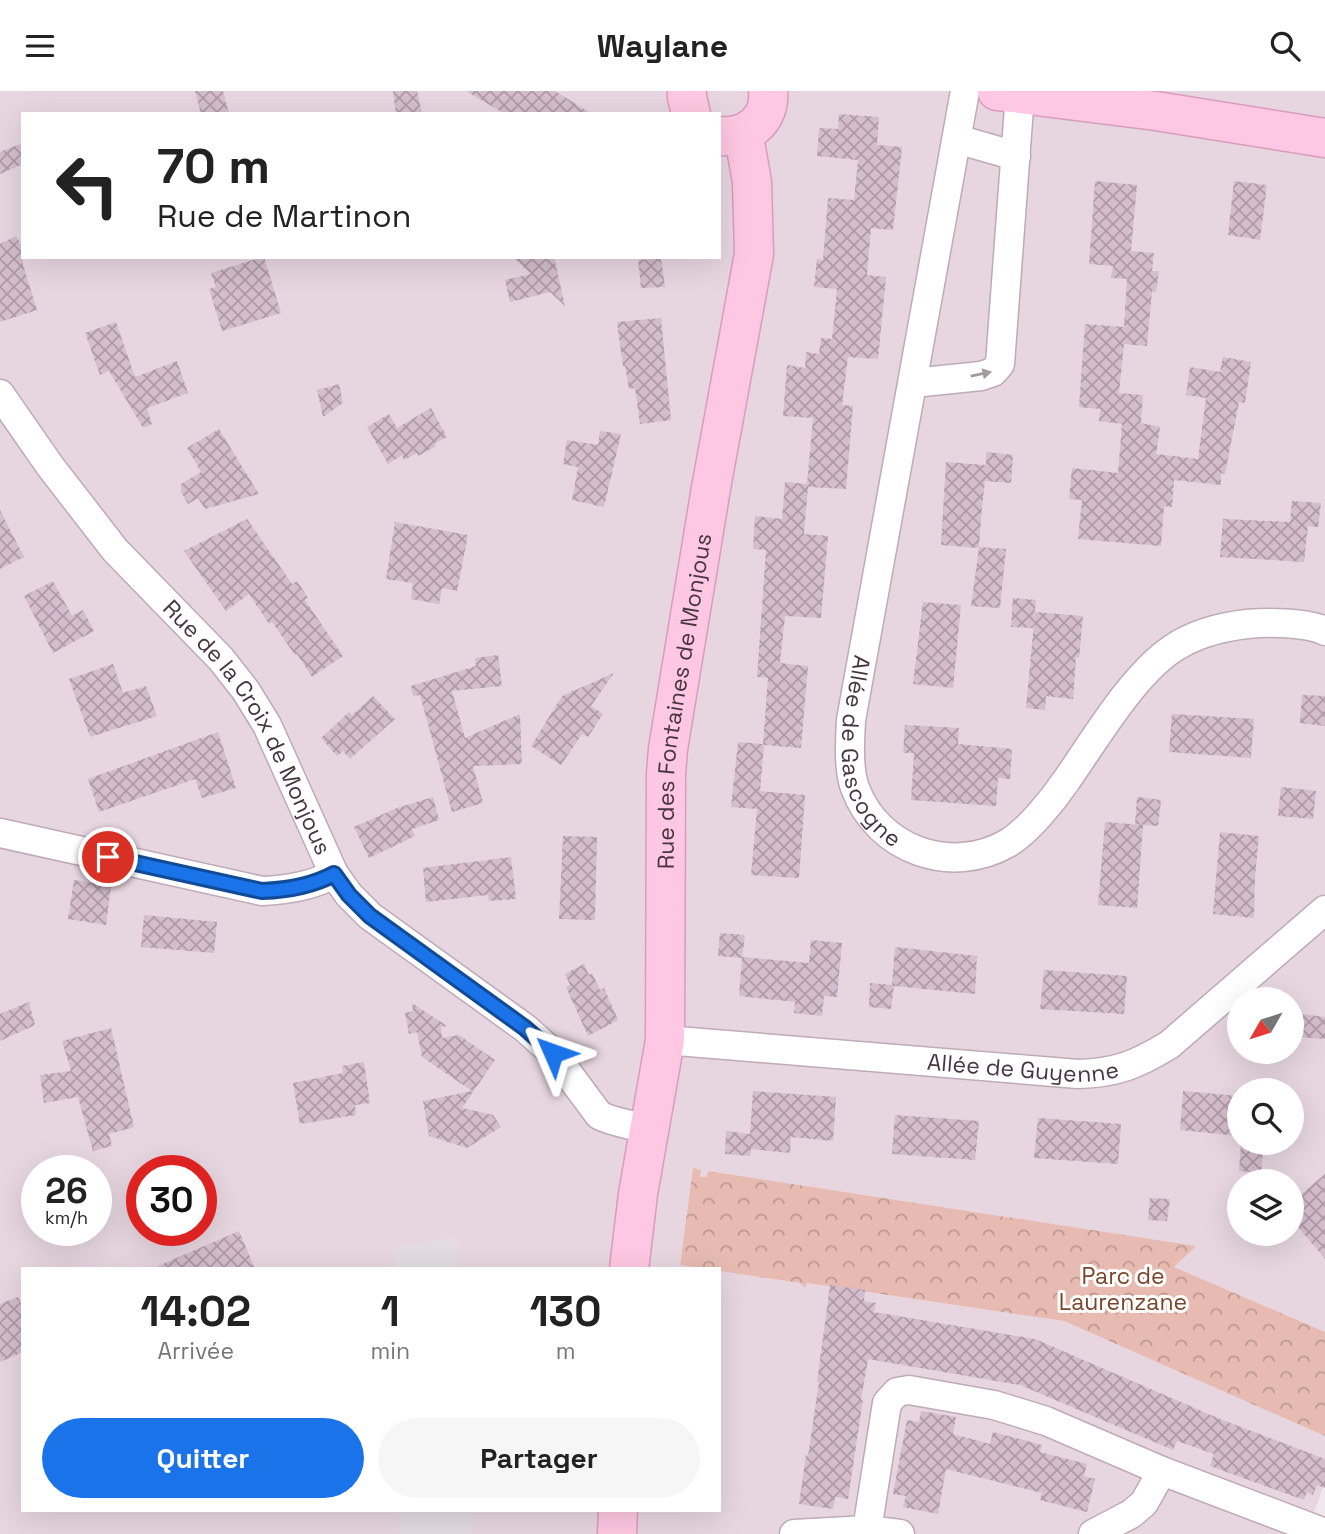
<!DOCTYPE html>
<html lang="fr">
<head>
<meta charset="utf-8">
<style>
	:root { --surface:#fff; --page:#f6f6f6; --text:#222; --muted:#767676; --accent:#1a73e8 }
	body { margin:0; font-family:"Space Grotesk",sans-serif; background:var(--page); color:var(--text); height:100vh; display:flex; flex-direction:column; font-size:26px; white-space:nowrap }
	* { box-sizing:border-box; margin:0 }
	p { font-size:23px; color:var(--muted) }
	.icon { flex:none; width:38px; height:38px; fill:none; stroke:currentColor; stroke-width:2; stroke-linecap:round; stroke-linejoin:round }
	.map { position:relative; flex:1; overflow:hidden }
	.drawer { position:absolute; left:21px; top:1176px; width:700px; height:245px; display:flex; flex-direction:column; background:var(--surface); border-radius:0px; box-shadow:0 7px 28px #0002 }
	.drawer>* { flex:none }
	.hud { position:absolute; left:21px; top:21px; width:700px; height:147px; border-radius:0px; box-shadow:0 7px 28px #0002; background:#fff; color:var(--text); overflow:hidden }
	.needle { width:46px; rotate:231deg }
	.fabs { position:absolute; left:1227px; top:896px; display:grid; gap:14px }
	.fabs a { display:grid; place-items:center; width:77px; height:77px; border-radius:50%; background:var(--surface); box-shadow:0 7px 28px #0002; font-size:35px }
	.speed { position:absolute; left:21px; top:1064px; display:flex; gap:14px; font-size:35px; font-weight:700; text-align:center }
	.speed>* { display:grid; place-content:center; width:91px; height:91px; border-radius:50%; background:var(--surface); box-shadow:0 7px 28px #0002; line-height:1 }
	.speed small { font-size:18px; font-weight:400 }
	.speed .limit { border:10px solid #d22; background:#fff; color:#111 }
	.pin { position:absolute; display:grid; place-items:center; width:60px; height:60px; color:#fff; margin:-30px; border:4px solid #fff; border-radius:50%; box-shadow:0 2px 7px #0007 }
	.me { position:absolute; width:77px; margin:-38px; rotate:313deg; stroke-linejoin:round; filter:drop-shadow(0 0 5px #0008) }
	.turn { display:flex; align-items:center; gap:24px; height:147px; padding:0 21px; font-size:32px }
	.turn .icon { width:91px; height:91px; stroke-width:2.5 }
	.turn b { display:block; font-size:49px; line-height:60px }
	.eta { display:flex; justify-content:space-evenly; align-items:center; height:119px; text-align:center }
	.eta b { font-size:42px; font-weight:700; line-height:49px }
	.action { display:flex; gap:14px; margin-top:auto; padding:14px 21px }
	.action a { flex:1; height:80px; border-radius:42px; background:var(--accent); color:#fff; font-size:28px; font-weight:700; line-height:80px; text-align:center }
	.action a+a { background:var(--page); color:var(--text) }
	header { display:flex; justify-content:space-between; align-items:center; height:91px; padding:0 21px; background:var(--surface); font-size:32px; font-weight:700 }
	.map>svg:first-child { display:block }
	.residential { fill:#e7d6e0; fill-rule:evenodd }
	.park { fill:url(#park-crowns) }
	.parking { fill:#e2dce0 }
	.building { fill:url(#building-cross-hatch) }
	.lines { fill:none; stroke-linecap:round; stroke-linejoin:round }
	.street-casing { stroke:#bfaab7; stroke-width:31 }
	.secondary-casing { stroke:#d99cbc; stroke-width:41 }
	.street { stroke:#fff; stroke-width:28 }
	.secondary { stroke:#fec7e3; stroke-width:38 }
	.oneway { fill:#a39aa0 }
	.route-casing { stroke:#114b97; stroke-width:18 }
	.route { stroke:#1a73e8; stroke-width:12 }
	.labels { text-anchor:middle; stroke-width:6; stroke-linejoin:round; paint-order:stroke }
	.street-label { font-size:23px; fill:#473641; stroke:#fff }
	.park-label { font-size:23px; fill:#78462a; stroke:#fff }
</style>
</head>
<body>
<header><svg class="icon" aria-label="menu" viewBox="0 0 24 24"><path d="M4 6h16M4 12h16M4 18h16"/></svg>Waylane<svg class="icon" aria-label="search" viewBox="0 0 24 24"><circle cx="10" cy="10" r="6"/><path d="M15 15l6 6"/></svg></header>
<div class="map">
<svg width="1325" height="1443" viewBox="0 0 1325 1443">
	<defs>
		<pattern id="park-crowns" width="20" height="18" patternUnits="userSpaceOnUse" patternTransform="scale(1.75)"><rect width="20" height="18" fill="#e7bbb1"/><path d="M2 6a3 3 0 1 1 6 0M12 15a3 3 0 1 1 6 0" fill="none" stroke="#bd9992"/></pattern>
		<pattern id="building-cross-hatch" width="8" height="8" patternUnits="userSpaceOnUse" patternTransform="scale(1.75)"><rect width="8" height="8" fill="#d5bdcd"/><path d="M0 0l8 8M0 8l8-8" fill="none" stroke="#af9aa8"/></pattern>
	</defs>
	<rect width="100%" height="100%" fill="#f3e7ee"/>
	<path class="residential" d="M0,0H1325V1241L1174,1176L1195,1155L709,1080L707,1087L700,1086L693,1078L680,1173L707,1178H23V1419H719V1180L800,1192L805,1197L806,1192L1065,1230L1325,1345V1391L1314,1421L1325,1425V1443H0ZM23,23H719V166H23ZM1239,908H1292V961H1239ZM1239,999H1292V1052H1239ZM37,1080H96V1139H37ZM142,1080H201V1139H142ZM1239,1090H1292V1143H1239Z"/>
	<path class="park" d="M693,1077L701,1079L700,1086H707L708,1080L1196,1155L1174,1176L1325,1241V1345L1064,1230L807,1192L805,1197L800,1192L719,1180V1178H707L680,1174Z"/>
	<g class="parking">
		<path d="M456,1146L457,1178H396L393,1157Z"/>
		<path d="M397,1419H470L472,1443H399Z"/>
	</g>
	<g class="building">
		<path d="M195,0H223L229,23H201Z"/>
		<path d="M393,0H417L422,23H396Z"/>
		<path d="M466,0H555L592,23H505Z"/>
		<path d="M839,23L879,26L877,54L902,56L893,139L871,137L867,184L886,186L878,268L848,266L842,314L853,315L846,398L808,396L804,443L828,445L821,527L785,525L780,572L808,575L801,657L764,654L760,700L805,704L799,787L751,784L757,718L731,716L738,651L763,653L766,613L768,587L757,586L766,459L753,458L755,425L782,428L785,391L807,393L813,327L783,325L787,274L805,277L806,261L819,263L821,247L832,248L837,198L814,196L817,168L823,169L828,107L854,109L858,69L817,65L819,37L838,38Z"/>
		<path d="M23,52V73L0,83V61Z"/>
		<path d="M1095,90L1137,94L1131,160L1154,162L1152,180H1159L1156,201L1152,200L1147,255L1124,253L1119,302L1143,304L1141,332L1160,336L1156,363L1198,368L1206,307L1186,304L1190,276L1220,281L1223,266L1251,271L1245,312L1239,311L1225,383L1221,382V394L1174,389L1172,416L1164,415L1161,455L1078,448L1082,409L1069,408L1072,377L1118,382L1122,333L1099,330L1100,318L1079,316L1085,233L1124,236L1127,188L1111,187L1113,175L1089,173Z"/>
		<path d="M1234,90L1267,94L1260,149L1228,144Z"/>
		<path d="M16,145L23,157V174L37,219L0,231V153Z"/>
		<path d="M262,166H264L281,222L222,240L209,198L216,196L211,182Z"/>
		<path d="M513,166H554L565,215L550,201L510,211L505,189L531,183Z"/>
		<path d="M661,167L665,196L641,197L638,169Z"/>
		<path d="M661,227L671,329L640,333L635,297L629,298L625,275H623L617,231Z"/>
		<path d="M116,231L135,286L177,270L188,302L147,317L152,333L143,337L109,280L100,284L85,242Z"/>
		<path d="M339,293L343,312L323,326L317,299Z"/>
		<path d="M431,317L447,346L435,352L436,355L418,365L417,362L404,369L402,364L388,373L367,336L389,323L397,337Z"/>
		<path d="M219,338L259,403L205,418L198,407L188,413L181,401V393L201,381L187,357Z"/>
		<path d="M600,340L621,343L604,416L572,409L578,376L563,373L567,349L598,354Z"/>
		<path d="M986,361L1013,364L1011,392L985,390L982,416L979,456L1006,458L1000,517L971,515L979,457L941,454L946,371L986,374Z"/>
		<path d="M1292,410L1321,412L1318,436L1308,435L1304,471L1220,466L1223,428L1290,431Z"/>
		<path d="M0,419L24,466L0,478Z"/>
		<path d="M247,428L292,493L297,490L308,507L305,509L343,565L312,586L297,563L295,564L272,531L269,533L249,503L226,520L184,460Z"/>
		<path d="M395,431L468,444L457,500L442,497L439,513L411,508L413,492L386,488Z"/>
		<path d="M53,490L72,525L83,519L94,540L53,562L24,505Z"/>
		<path d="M1013,507L1036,509L1033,537L1011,536Z"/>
		<path d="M923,511L961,514L953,597L913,593Z"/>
		<path d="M1035,521L1083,525L1079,567L1076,566L1073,608L1046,605L1045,619L1026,617Z"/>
		<path d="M498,564L502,595L452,600L465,647L520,623L522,673L473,675L483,712L452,721L420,604L413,605L411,595L476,575L475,567Z"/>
		<path d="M113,573L123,602L146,595L157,625L90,646L69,588Z"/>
		<path d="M614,582L591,615L603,623L588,646L582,643L561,674L531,655L562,605Z"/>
		<path d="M1302,604L1325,605V635L1300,632Z"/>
		<path d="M373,605L395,628L350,668L343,660L337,665L321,647L349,621L352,624Z"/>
		<path d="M1172,623L1254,628L1251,667L1169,661Z"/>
		<path d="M905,634L959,637L958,653L1012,658L1010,688L998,687L996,715L911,709L914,662H903Z"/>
		<path d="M218,641L236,697L202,707L195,688L99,721L88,688Z"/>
		<path d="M1281,696L1316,700L1313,728L1278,725Z"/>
		<path d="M433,706L439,729L412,738L415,745L369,767L354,736L397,717Z"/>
		<path d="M1137,706L1161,709L1158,735L1135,733Z"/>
		<path d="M1105,731L1143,734L1137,817L1098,814Z"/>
		<path d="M1220,741L1259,745L1255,785L1254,827L1213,823Z"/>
		<path d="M563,745L597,746L595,829L559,828Z"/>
		<path d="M511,766L516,808L489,810L488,804L426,811L423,777Z"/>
		<path d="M74,789L111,795L106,834L68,828Z"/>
		<path d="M144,824L217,831L214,862L141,856Z"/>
		<path d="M720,842L745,844L742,867L718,865Z"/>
		<path d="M811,849L842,852L837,906L824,905L822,925L794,922L795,911L739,905L742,866L809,872Z"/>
		<path d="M895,856L977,865L975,903L894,895L891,918L869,916L870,892L892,894Z"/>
		<path d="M584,873L589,884L592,882L600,899L604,897L618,929L588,945L566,896L570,894L565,883Z"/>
		<path d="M1044,879L1127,885L1124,923L1040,918Z"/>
		<path d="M29,911L35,934L0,950V923Z"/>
		<path d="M412,912L447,935L441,936L442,947L459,944L495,969L462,1017L493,1024L501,1036L467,1057L429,1045L423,1010L472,1000L422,966L417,941L409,943L405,922L413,920Z"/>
		<path d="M1303,923L1325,926V948L1300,946Z"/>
		<path d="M111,937L134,1036L109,1043L112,1055L93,1060L78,1006L44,1012L40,984L71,980L62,950Z"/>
		<path d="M364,971L370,1012L355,1014L356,1024L300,1033L293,992L343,982L342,975Z"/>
		<path d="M753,1000L836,1006L833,1050L791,1046L790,1062L751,1058L750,1065L725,1063L726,1040L750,1043Z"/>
		<path d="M1183,1000L1239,1005V1045L1180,1039Z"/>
		<path d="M895,1024L979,1030L975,1069L892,1063Z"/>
		<path d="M1038,1027L1121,1033L1118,1073L1034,1067Z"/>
		<path d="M1241,1052H1264L1261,1082L1239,1080Z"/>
		<path d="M1325,1083V1168L1292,1129V1111Z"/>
		<path d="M1150,1107L1170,1108L1167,1130L1148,1129Z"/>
		<path d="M239,1140L255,1178H151Z"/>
		<path d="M830,1194L865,1199L864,1210L876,1212L874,1221L1035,1248L1220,1328L1325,1368V1397L1317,1394L1313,1404L1307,1401L1304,1409L1210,1375L1214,1363L1177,1350L1173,1359L1020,1294L868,1268L861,1309L863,1310L861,1322L848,1408L835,1406L833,1418L799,1413L806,1364L808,1365L819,1291H817Z"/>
		<path d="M18,1206L23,1217V1261L0,1271V1213Z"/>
		<path d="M921,1320L956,1326L953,1343L990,1353L993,1341L1042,1354L1040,1361L1087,1373L1084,1385L1095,1388L1087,1421L1040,1409L1042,1402L946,1378L938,1423L903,1416L906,1405L893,1403L902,1355L907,1329L919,1331Z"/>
	</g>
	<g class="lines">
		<defs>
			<g id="street">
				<path id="s1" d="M965,0L851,629C850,649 848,678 855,697C878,759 951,785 1008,752C1028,740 1053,709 1066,690C1094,650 1132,585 1172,558C1194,543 1220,536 1247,533C1267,531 1307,531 1325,540"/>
				<path d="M956,53L967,51L1016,65"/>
				<path d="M913,292L981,285L993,281L1000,273L1020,3"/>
				<path id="s2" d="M0,303L50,375L115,459L221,568L246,600L267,634L334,783L349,804L370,825L525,937L553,962L599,1024C614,1032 632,1033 649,1039"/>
				<path d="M0,742L262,800C288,799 312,795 334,783"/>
				<path id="s3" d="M665,949L1078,983C1116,982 1136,974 1169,954L1325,819"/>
				<path d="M1162,1380L1325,1442"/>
				<path d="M867,1439L887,1312L897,1301L909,1299L994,1314L1046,1330L1162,1380L1144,1412L1131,1423L1093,1443"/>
				<path d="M794,1443L867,1439L900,1443"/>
			</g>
			<g id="secondary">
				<path d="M687,0V6L691,23"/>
				<path d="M997,0L1156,20L1325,47"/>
				<path d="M719,45C747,48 771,29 768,0"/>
				<path id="s4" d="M629,1178L638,1103L665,949L666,683L668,658L711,397L754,163L752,91L746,57L742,44"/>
				<path d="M617,1443L618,1419"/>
			</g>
		</defs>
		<use href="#street" class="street-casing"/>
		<use href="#secondary" class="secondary-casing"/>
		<use href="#street" class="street"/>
		<use href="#secondary" class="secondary"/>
	</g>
	<defs><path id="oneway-solid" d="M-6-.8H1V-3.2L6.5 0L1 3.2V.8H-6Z" transform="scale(1.75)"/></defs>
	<use class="oneway" href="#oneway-solid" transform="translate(981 283) rotate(-11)"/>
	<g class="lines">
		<defs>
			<path id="route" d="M108,766L262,800C288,799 312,795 334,783L349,804L370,825L525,937L553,962"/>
		</defs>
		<use href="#route" class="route-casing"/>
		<use href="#route" class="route"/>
	</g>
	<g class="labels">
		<g class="street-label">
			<text dy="8" stroke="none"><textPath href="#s4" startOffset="572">Rue des Fontaines de Monjous</textPath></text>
			<text dy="8" stroke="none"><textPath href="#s2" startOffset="418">Rue de la Croix de Monjous</textPath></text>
			<text dy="8" stroke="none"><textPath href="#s1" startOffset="676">Allée de Gascogne</textPath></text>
			<text dy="8" stroke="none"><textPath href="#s3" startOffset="359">Allée de Guyenne</textPath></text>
		</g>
		<g class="park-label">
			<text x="1123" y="1193">Parc de<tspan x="1123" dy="26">Laurenzane</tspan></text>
		</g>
	</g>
</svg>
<div class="fabs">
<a><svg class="needle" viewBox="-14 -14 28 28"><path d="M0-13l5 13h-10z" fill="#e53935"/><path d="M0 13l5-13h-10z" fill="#767676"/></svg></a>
<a><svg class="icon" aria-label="search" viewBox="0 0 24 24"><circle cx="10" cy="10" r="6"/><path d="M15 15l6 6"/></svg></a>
<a><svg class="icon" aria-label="layers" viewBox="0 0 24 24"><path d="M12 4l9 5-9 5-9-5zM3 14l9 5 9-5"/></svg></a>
</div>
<div class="speed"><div>26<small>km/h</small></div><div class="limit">30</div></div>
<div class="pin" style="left:108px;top:766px;background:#d93025"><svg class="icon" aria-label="arrive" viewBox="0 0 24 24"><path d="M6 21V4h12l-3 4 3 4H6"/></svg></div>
<svg class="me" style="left:553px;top:962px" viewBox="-20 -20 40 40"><path d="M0-17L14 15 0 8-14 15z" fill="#1a73e8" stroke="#fff" stroke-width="4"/></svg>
<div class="hud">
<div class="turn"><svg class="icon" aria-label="left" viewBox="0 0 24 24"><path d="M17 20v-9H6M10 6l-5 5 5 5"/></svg><div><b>70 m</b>Rue de Martinon</div></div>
</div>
<section class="drawer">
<div class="eta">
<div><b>14:02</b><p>Arrivée</p></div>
<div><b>1</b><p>min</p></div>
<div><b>130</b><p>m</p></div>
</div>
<div class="action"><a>Quitter</a><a>Partager</a></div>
</section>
</div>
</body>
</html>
